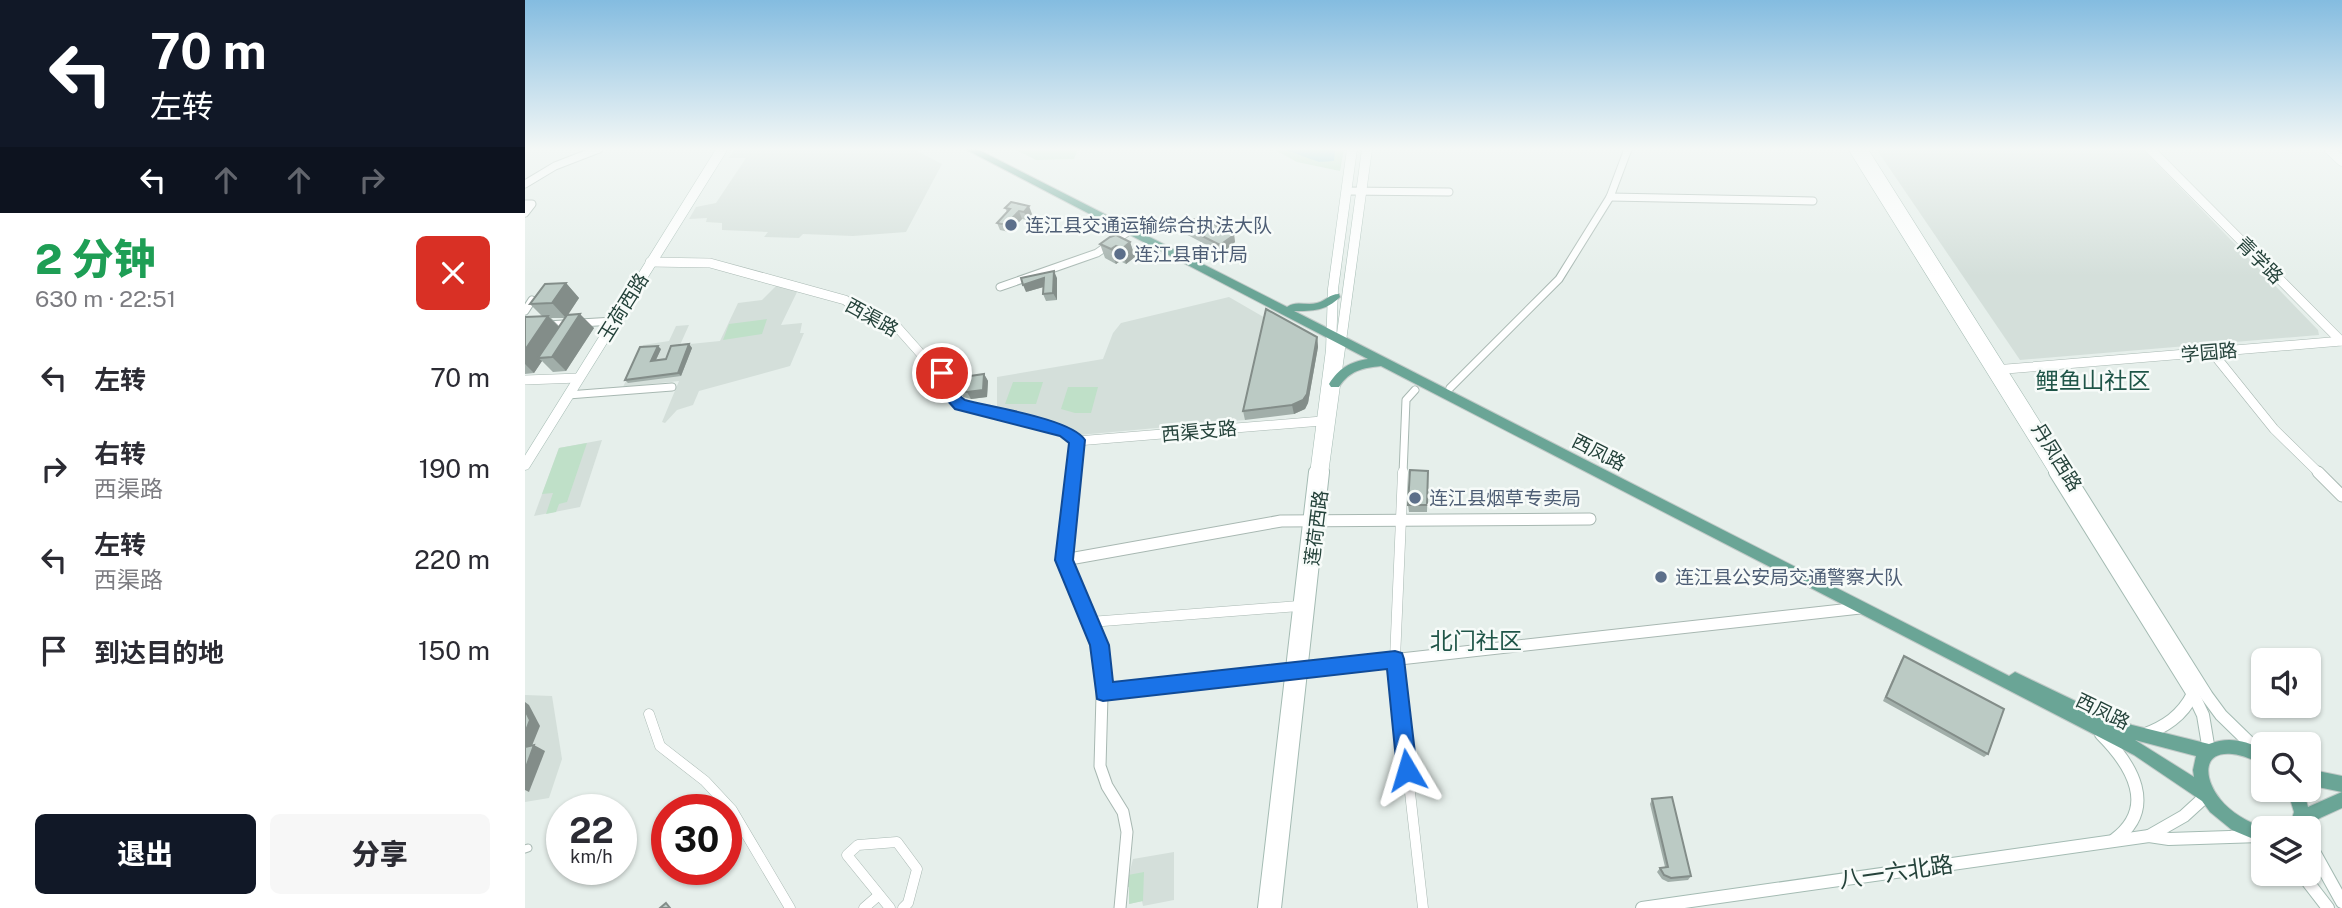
<!DOCTYPE html>
<html lang="zh">
<head>
<meta charset="utf-8">
<style>
	:root { --surface:#fff; --page:#f7f7f7; --text:#2b2b33; --muted:#7c7c81; --accent:#111827 }
	body { margin:0; font-family:"Public Sans","Noto Sans SC",sans-serif; background:var(--page); color:var(--text); height:100vh; display:flex; flex-direction:column; font-size:26px; white-space:nowrap }
	* { box-sizing:border-box; margin:0 }
	p { font-size:23px; color:var(--muted) }
	.icon { flex:none; width:38px; height:38px; fill:none; stroke:currentColor; stroke-width:2; stroke-linecap:round; stroke-linejoin:round }
	.map { position:relative; flex:1; overflow:hidden }
	.sheet { display:flex; flex-direction:column; background:var(--surface); width:525px }
	.sheet>* { flex:none }
	.hud { background:#111827; color:#fff; overflow:hidden }
	.buttons { position:absolute; left:1726px; top:648px; display:grid; gap:14px }
	.buttons a { display:grid; place-items:center; width:70px; height:70px; border-radius:10px; background:var(--surface); box-shadow:0 2px 5px #0004; font-size:35px }
	.speed { position:absolute; left:21px; top:794px; display:flex; gap:14px; font-size:35px; font-weight:700; text-align:center }
	.speed>* { display:grid; place-content:center; width:91px; height:91px; border-radius:50%; background:var(--surface); box-shadow:0 2px 5px #0004; line-height:1 }
	.speed small { font-size:18px; font-weight:400 }
	.speed .limit { border:10px solid #d22; background:#fff; color:#111 }
	.pin { position:absolute; display:grid; place-items:center; width:60px; height:60px; color:#fff; margin:-30px; border:4px solid #fff; border-radius:50%; box-shadow:0 2px 7px #0007 }
	.me { position:absolute; width:77px; margin:-38px; rotate:353deg; stroke-linejoin:round; filter:drop-shadow(0 0 5px #0008) }
	.turn { display:flex; align-items:center; gap:24px; height:147px; padding:0 35px; font-size:32px }
	.turn .icon { width:91px; height:91px; stroke-width:2.5 }
	.turn b { display:block; font-size:49px; line-height:60px }
	.lanes { display:flex; align-items:center; height:66px; padding:0 35px; background:#0003; justify-content:center; gap:35px; direction:ltr }
	.lanes .off { opacity:.35 }
	.round { display:grid; place-items:center; flex:none; width:74px; height:74px; border-radius:10px; background:var(--page) }
	.head { display:flex; align-items:center; justify-content:space-between; height:119px; padding:0 35px }
	h1 { font-size:42px; font-weight:800; line-height:52px; color:#1e9e55 }
	.button { display:flex; gap:14px; margin-top:auto; padding:14px 35px }
	.button a { flex:1; height:80px; border-radius:10px; background:var(--accent); color:#fff; font-size:28px; font-weight:800; line-height:80px; text-align:center }
	.button a+a { background:var(--page); color:var(--text) }
	ul { padding:0; list-style:none }
	li { display:flex; align-items:center; gap:21px; height:91px; padding:0 35px }
	li div { flex:1 }
	li b { display:block; font-size:26px }
	li em { font-style:normal }
	main { display:flex; flex:1; min-height:0 }
	.map>svg:first-child { display:block }
	.built { fill:#d4dfda }
	.green { fill:#bfe0c8 }
	.water { fill:#8ec9d4 }
	.lines { fill:none; stroke-linecap:round; stroke-linejoin:round }
	.pedestrian-casing { stroke:#a8b8b2; stroke-width:9 }
	.minor-far1-casing { stroke:#a8b8b2; stroke-width:9 }
	.minor-casing { stroke:#a8b8b2; stroke-width:11 }
	.tertiary-far1-casing { stroke:#a8b8b2; stroke-width:10 }
	.tertiary-casing { stroke:#a8b8b2; stroke-width:13 }
	.secondary-far1-casing { stroke:#a4bbb3; stroke-width:11 }
	.secondary-casing { stroke:#a4bbb3; stroke-width:14 }
	.primary-casing { stroke:#c2cac8; stroke-width:2 }
	.pedestrian { stroke:#fff; stroke-width:7 }
	.minor-far1 { stroke:#fff; stroke-width:7 }
	.minor { stroke:#fff; stroke-width:10 }
	.tertiary-far1 { stroke:#fff; stroke-width:9 }
	.tertiary { stroke:#fff; stroke-width:11 }
	.secondary-far1 { stroke:#fff; stroke-width:10 }
	.secondary { stroke:#fff; stroke-width:12 }
	.primary { fill:#6aa596; fill-rule:evenodd }
	.wall { fill:#a1aea9; fill-rule:evenodd }
	.shaded-wall { fill:#838d89 }
	.building { fill:#bbcac4; stroke:#838d89; stroke-width:2 }
	.route { fill:#1a73e8; stroke:#114b97; stroke-width:2 }
	.service-dot { fill:#5c6f8a; stroke:#f7fbf9; stroke-width:2.5 }
	.labels { text-anchor:middle; stroke-width:5; stroke-linejoin:round; paint-order:stroke }
	.service-label { font-size:19px; fill:#4e5e75; stroke:#f7fbf9; text-anchor:start }
	.street-label { font-size:19px; fill:#24423a; stroke:#f7fbf9 }
	.quarter-label { font-size:23px; fill:#1f5548; stroke:#f7fbf9 }
	.near-street-label { font-size:23px; fill:#24423a; stroke:#f7fbf9 }
</style>
</head>
<body>
<main>
<section class="sheet">
<div class="hud">
<div class="turn"><svg class="icon" aria-label="left" viewBox="0 0 24 24"><path d="M17 20v-9H6M10 6l-5 5 5 5"/></svg><div><b>70 m</b>左转</div></div>
<div class="lanes"><svg class="icon" aria-label="left" viewBox="0 0 24 24"><path d="M17 20v-9H6M10 6l-5 5 5 5"/></svg><svg class="icon off" aria-label="ahead" viewBox="0 0 24 24"><path d="M12 20V5M6 11l6-6 6 6"/></svg><svg class="icon off" aria-label="ahead" viewBox="0 0 24 24"><path d="M12 20V5M6 11l6-6 6 6"/></svg><svg class="icon off" aria-label="right" viewBox="0 0 24 24"><path d="M7 20v-9h11M14 6l5 5-5 5"/></svg></div>
</div>
<div class="head"><div><h1>2 分钟</h1><p>630 m · 22:51</p></div><a class="round" style="background:#d93025;color:#fff"><svg class="icon" aria-label="close" viewBox="0 0 24 24"><path d="M6 6l12 12M18 6L6 18"/></svg></a></div>
<ul>
<li><svg class="icon" aria-label="left" viewBox="0 0 24 24"><path d="M17 20v-9H6M10 6l-5 5 5 5"/></svg><div><b>左转</b></div><em>70 m</em></li>
<li><svg class="icon" aria-label="right" viewBox="0 0 24 24"><path d="M7 20v-9h11M14 6l5 5-5 5"/></svg><div><b>右转</b><p>西渠路</p></div><em>190 m</em></li>
<li><svg class="icon" aria-label="left" viewBox="0 0 24 24"><path d="M17 20v-9H6M10 6l-5 5 5 5"/></svg><div><b>左转</b><p>西渠路</p></div><em>220 m</em></li>
<li><svg class="icon" aria-label="arrive" viewBox="0 0 24 24"><path d="M6 21V4h12l-3 4 3 4H6"/></svg><div><b>到达目的地</b></div><em>150 m</em></li>
</ul>
<div class="button"><a>退出</a><a>分享</a></div>
</section>
<div class="map">
<svg width="1817" height="908" viewBox="0 0 1817 908">
	<rect width="100%" height="100%" fill="#e6efeb"/>
	<g class="built">
		<path d="M210,149H388L417,164L381,232L328,236L278,234L274,238L239,237L243,232L197,230V223L181,222L182,218L164,219L171,207L191,203L221,158H204Z"/>
		<path d="M1364,149H1618L1793,330L1794,335L1495,360L1352,150Z"/>
		<path d="M251,286L272,292L256,325L277,323L275,333H279L265,366L174,391L168,405L152,410L140,423L137,422L154,381L98,387L118,345L144,341L151,326L164,325L155,345L195,341L213,303L237,300Z"/>
		<path d="M704,297L742,319L720,420L554,435L532,423L472,409V377L578,359L588,333L596,323Z"/>
		<path d="M77,440L55,507L9,516L34,448Z"/>
		<path d="M0,695L27,696L37,759L24,798L0,802Z"/>
		<path d="M649,852V900L618,906L617,901L604,904V887H601L608,859Z"/>
	</g>
	<g class="green">
		<path d="M489,149H553L549,159L511,160Z"/>
		<path d="M748,149H819L815,171L772,162Z"/>
		<path d="M242,319L237,334L198,340L204,324Z"/>
		<path d="M488,382H518L511,404H480Z"/>
		<path d="M543,387H573L566,413H550L536,409Z"/>
		<path d="M62,443L42,502L34,504L31,512L21,514L28,493L17,494L34,448Z"/>
		<path d="M619,872L618,901L604,904V887H601L603,875Z"/>
	</g>
	<path class="water" d="M758,149H810L809,161L794,162Z"/>
	<g class="lines">
		<defs>
			<path id="pedestrian" d="M0,849L3,848"/>
			<g id="minor-far1">
				<path d="M0,184L30,166L74,149"/>
				<path d="M821,191L924,192"/>
				<path d="M1085,197L1288,201"/>
				<path d="M0,204H7L0,213"/>
				<path d="M475,287L572,253L604,231"/>
				<path d="M0,311L7,300"/>
				<path d="M22,325L89,321"/>
				<path d="M925,388L1034,279L1085,197L1103,149"/>
				<path d="M43,395L147,387"/>
				<path d="M878,474L881,400L890,390"/>
			</g>
			<g id="minor">
				<path d="M878,472L870,659L898,908"/>
				<path d="M565,622L774,606"/>
				<path d="M124,714L135,746L180,781L207,810L265,908"/>
				<path d="M339,908L354,895"/>
				<path d="M365,908L322,855L333,845L372,842L392,869L383,903L378,908"/>
			</g>
			<g id="tertiary-far1">
				<path d="M1625,149L1816,341"/>
				<path d="M125,262L185,263L320,300L333,310L372,327L404,363L426,381L432,403L540,431L552,441L548,474"/>
				<path d="M1687,352L1749,429L1795,474"/>
				<path d="M1469,370L1817,341"/>
				<path d="M0,380L54,378"/>
				<path d="M552,441L797,421"/>
			</g>
			<g id="tertiary">
				<path d="M549,472L539,560L572,637L578,661L575,766L582,786L598,812L602,832L595,908"/>
				<path d="M1793,472L1817,496"/>
				<path d="M539,560L756,521L1065,519"/>
				<path d="M578,692L1335,608"/>
			</g>
			<g id="secondary-far1">
				<path d="M1329,149L1531,474"/>
				<path d="M1337,149L1542,474"/>
				<path d="M1804,149L1817,161"/>
				<path d="M0,465L197,149"/>
				<path d="M790,474L806,350L808,289L827,149"/>
				<path d="M798,474L842,149"/>
			</g>
			<g id="secondary">
				<path d="M1530,472L1668,694L1678,715L1684,751"/>
				<path d="M1541,472L1682,696L1696,715L1733,751"/>
				<path d="M1576,734C1607,765 1633,808 1589,840"/>
				<path d="M1618,735C1640,727 1657,716 1668,694"/>
				<path d="M1624,836L1659,816L1682,795"/>
				<path d="M1783,841L1817,902"/>
				<path d="M1776,873L1803,908"/>
				<path d="M739,908L790,472"/>
				<path d="M750,908L798,472"/>
				<path d="M1117,908L1624,836L1644,839L1735,836"/>
			</g>
			<g id="primary">
				<path d="M440,149H452L762,307C771,300 781,306 792,303C801,301 804,294 814,294L815,297C801,311 788,311 769,311L1484,676L1490,672L1567,709L1607,725L1684,744C1704,736 1720,741 1738,749V764C1727,760 1719,755 1707,754C1675,751 1680,781 1695,799C1706,813 1723,822 1740,828H1738V843L1707,830L1685,812L1677,801L1609,755L856,366C838,368 825,370 814,387H806L804,384C814,368 825,362 843,359ZM1610,740L1671,756L1668,770L1669,777Z"/>
				<path d="M1783,769L1817,776V792L1783,785Z"/>
				<path d="M1762,789H1778L1783,807L1817,792V808L1795,818L1780,828H1766L1765,825L1769,812Z"/>
			</g>
		</defs>
		<use href="#pedestrian" class="pedestrian-casing"/>
		<use href="#minor-far1" class="minor-far1-casing"/>
		<use href="#minor" class="minor-casing"/>
		<use href="#tertiary-far1" class="tertiary-far1-casing"/>
		<use href="#tertiary" class="tertiary-casing"/>
		<use href="#secondary-far1" class="secondary-far1-casing"/>
		<use href="#secondary" class="secondary-casing"/>
		<use href="#primary" class="primary-casing"/>
		<use href="#pedestrian" class="pedestrian"/>
		<use href="#minor-far1" class="minor-far1"/>
		<use href="#minor" class="minor"/>
		<use href="#tertiary-far1" class="tertiary-far1"/>
		<use href="#tertiary" class="tertiary"/>
		<use href="#secondary-far1" class="secondary-far1"/>
		<use href="#secondary" class="secondary"/>
		<use href="#primary" class="primary"/>
	</g>
	<g class="wall">
		<path d="M480,208L507,214L502,220L497,219L484,232L475,230L472,223L482,212Z"/>
		<path d="M651,223L709,235L710,242L697,253L653,230Z"/>
		<path d="M605,242L610,257L601,264L595,261L591,264L580,258L575,244Z"/>
		<path d="M532,278V300L521,301L518,294V287L501,292Z"/>
		<path d="M41,283L54,298L43,314L69,328L41,371L28,372L17,361L9,373L0,374V317L17,316L5,304ZM26,318H40L34,326Z"/>
		<path d="M792,337L793,347L783,403L780,409L769,414L720,420L718,411Z"/>
		<path d="M164,344L167,348L156,376L103,383L100,380L136,349L131,360L141,359Z"/>
		<path d="M459,374L463,381L462,397L446,399L438,397L434,390Z"/>
		<path d="M903,471L902,512H884L883,505Z"/>
		<path d="M1379,656L1463,754L1459,757L1358,701L1376,660Z"/>
		<path d="M1127,799L1166,876L1163,880L1143,882L1137,879L1132,872L1135,868L1140,867L1125,804Z"/>
	</g>
	<g class="shaded-wall">
		<path d="M504,206L507,214L502,220L499,212Z"/>
		<path d="M494,211L497,219L484,232L481,225Z"/>
		<path d="M709,235L710,242L697,253L695,245Z"/>
		<path d="M605,242L610,257L601,264L597,249Z"/>
		<path d="M591,246L595,261L591,264L586,249Z"/>
		<path d="M529,271L532,278V300L528,293Z"/>
		<path d="M519,278L522,286L501,292L498,285Z"/>
		<path d="M41,283L54,298L41,318L27,303Z"/>
		<path d="M55,314L69,328L41,371L27,357Z"/>
		<path d="M23,316L37,330L13,358L17,361L9,373L0,364V350Z"/>
		<path d="M792,337L793,347L783,403L780,409L769,414L767,405Z"/>
		<path d="M164,344L167,348L156,376L153,373Z"/>
		<path d="M133,346L136,349L129,364L126,361Z"/>
		<path d="M459,374L463,381L462,397L446,399L442,392Z"/>
		<path d="M0,702L4,705L15,726L4,753L0,751Z"/>
		<path d="M9,745L20,751L4,792L0,790V770Z"/>
	</g>
	<g class="building">
		<path d="M486,202L504,206L499,212L494,211L481,225L472,223L485,209L480,208Z"/>
		<path d="M676,218L709,235L695,245L651,223Z"/>
		<path d="M591,235L605,242L597,249L591,246L586,249L575,244L585,237Z"/>
		<path d="M529,271L528,293L518,294L519,278L498,285L496,278Z"/>
		<path d="M41,283L27,303L5,304L20,284Z"/>
		<path d="M741,309L792,337L782,394L778,400L767,405L718,411Z"/>
		<path d="M55,314L27,357L13,358L42,315Z"/>
		<path d="M23,316L0,350V317Z"/>
		<path d="M164,344L153,373L100,380L115,347L133,346L126,361L141,359L146,346Z"/>
		<path d="M459,374L458,390L442,392L434,390L431,378Z"/>
		<path d="M885,470L903,471L902,505H883Z"/>
		<path d="M1379,656L1479,709L1463,754L1361,697Z"/>
		<path d="M0,710L5,720L0,733Z"/>
		<path d="M9,745L0,770V747Z"/>
		<path d="M1147,797L1166,876L1146,878L1139,875L1135,868L1143,867L1127,799Z"/>
		<path d="M141,903L145,908H135Z"/>
	</g>
	<linearGradient id="sky" x2="0" y2="1"><stop stop-color="#84bce0"/><stop offset="0.54" stop-color="#f4f8f6"/><stop offset="1" stop-color="#f4f8f6" stop-opacity="0"/></linearGradient>
	<rect width="1817" height="276" fill="url(#sky)"/>
	<path class="route" d="M417,367L432,377L436,397L440,400C466,407 547,419 560,440L548,560L584,645L588,682L870,651L877,653L879,659L892,770L889,777L882,779L875,777L872,770L862,669L578,701L572,699L565,645L530,560L544,443L535,436L430,409L422,400L419,384L409,373Z"/>
	<g class="service-dot">
		<circle cx="486" cy="225" r="7"/>
		<circle cx="595" cy="254" r="7"/>
		<circle cx="890" cy="498" r="7"/>
		<circle cx="1136" cy="577" r="7"/>
	</g>
	<g class="labels">
		<g class="service-label">
			<text x="500" y="232">连江县交通运输综合执法大队</text>
			<text x="609" y="261">连江县审计局</text>
			<text x="904" y="505">连江县烟草专卖局</text>
			<text x="1150" y="584">连江县公安局交通警察大队</text>
		</g>
		<g class="street-label">
			<text transform="translate(1735 260) rotate(45)" y="7">青学路</text>
			<text transform="translate(98 307) rotate(-58)" y="7">玉荷西路</text>
			<text transform="translate(347 317) rotate(29)" y="7">西渠路</text>
			<text transform="translate(1684 352) rotate(-5)" y="7">学园路</text>
			<text transform="translate(674 431) rotate(-5)" y="7">西渠支路</text>
			<text transform="translate(1074 452) rotate(27)" y="7">西凤路</text>
			<text transform="translate(1532 457) rotate(58)" y="7">丹凤西路</text>
			<text transform="translate(791 528) rotate(-83)" y="7">莲荷西路</text>
			<text transform="translate(1578 711) rotate(26)" y="7">西凤路</text>
		</g>
		<g class="quarter-label">
			<text x="1568" y="389">鲤鱼山社区</text>
			<text x="951" y="649">北门社区</text>
		</g>
		<g class="near-street-label">
			<text transform="translate(1371 872) rotate(-8)" y="8">八一六北路</text>
		</g>
	</g>
</svg>
<div class="buttons">
<a><svg class="icon" aria-label="sound" viewBox="0 0 24 24"><path d="M4 9h4l5-4v14l-5-4H4zM17 9q2 3 0 6"/></svg></a>
<a><svg class="icon" aria-label="search" viewBox="0 0 24 24"><circle cx="10" cy="10" r="6"/><path d="M15 15l6 6"/></svg></a>
<a><svg class="icon" aria-label="layers" viewBox="0 0 24 24"><path d="M12 4l9 5-9 5-9-5zM3 14l9 5 9-5"/></svg></a>
</div>
<div class="speed"><div>22<small>km/h</small></div><div class="limit">30</div></div>
<div class="pin" style="left:417px;top:373px;background:#d93025"><svg class="icon" aria-label="arrive" viewBox="0 0 24 24"><path d="M6 21V4h12l-3 4 3 4H6"/></svg></div>
<svg class="me" style="left:882px;top:770px" viewBox="-20 -20 40 40"><path d="M0-17L14 15 0 8-14 15z" fill="#1a73e8" stroke="#fff" stroke-width="4"/></svg>
</div>
</main>
</body>
</html>
